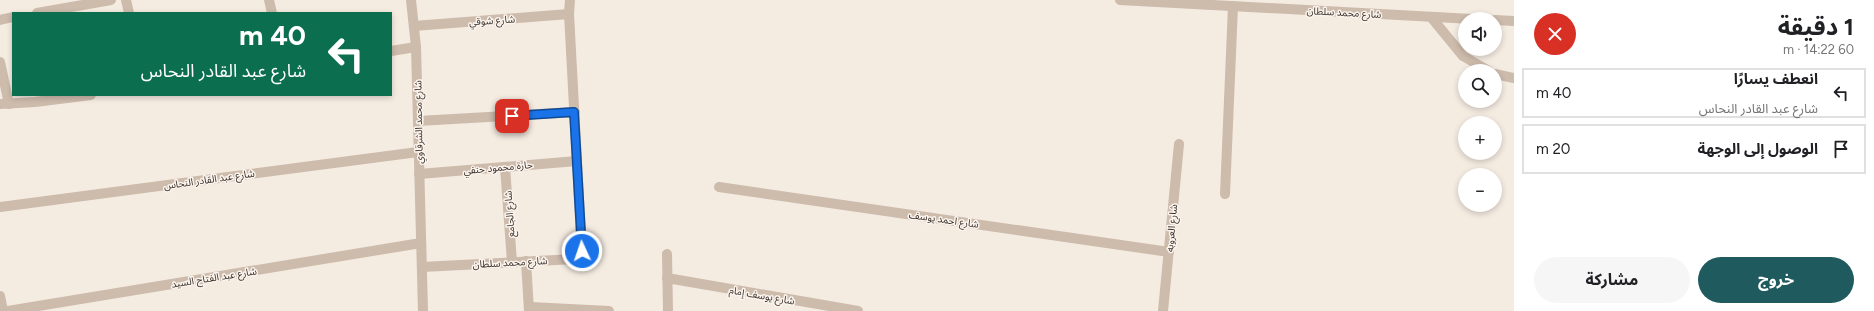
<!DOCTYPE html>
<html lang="ar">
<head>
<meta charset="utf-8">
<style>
	:root { --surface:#fff; --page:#f6f6f6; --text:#202124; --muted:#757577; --line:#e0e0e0; --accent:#1f5a5e }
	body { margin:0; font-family:Figtree,"Noto Sans Arabic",sans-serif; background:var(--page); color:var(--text); direction:rtl; height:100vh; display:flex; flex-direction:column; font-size:15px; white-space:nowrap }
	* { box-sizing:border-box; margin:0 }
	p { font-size:13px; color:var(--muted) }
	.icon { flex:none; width:22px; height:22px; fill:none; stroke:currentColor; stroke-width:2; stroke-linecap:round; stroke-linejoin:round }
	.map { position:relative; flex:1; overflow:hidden; direction:ltr }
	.sheet { display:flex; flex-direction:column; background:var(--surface); width:360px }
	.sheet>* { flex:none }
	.hud { position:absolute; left:12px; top:12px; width:380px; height:84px; border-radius:0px; box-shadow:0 2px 6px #0003; direction:rtl; background:#0b6e4f; color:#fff; overflow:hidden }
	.controls { position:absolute; left:1458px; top:12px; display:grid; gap:8px }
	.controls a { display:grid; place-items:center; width:44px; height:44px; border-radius:50%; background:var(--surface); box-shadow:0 2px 6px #0003; font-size:20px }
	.pin { position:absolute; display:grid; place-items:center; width:34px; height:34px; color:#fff; margin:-17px; border-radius:8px; box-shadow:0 2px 6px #0006 }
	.me { position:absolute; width:44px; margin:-22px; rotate:357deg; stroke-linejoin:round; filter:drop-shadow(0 0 3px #0008) }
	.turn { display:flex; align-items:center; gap:14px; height:84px; padding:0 20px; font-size:18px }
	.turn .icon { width:52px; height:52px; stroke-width:2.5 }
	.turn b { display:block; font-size:28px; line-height:34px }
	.round { display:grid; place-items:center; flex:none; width:42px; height:42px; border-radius:21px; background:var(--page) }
	.summary { display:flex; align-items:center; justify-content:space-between; height:68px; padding:0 20px }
	h1 { font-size:24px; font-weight:700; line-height:30px }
	.button { display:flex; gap:8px; margin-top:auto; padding:8px 20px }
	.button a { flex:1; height:46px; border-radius:24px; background:var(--accent); color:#fff; font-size:16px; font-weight:700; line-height:46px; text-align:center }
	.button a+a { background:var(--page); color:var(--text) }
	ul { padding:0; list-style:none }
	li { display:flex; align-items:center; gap:12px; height:50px; margin:0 8px 6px; padding:0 12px; border:2px solid var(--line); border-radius:0px }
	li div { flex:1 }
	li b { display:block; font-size:15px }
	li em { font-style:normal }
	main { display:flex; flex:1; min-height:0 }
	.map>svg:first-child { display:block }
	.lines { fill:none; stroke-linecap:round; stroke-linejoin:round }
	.service { stroke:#cdbbac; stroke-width:10 }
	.minor { stroke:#cdbbac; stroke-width:10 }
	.route-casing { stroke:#114b97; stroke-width:10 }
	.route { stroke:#1a73e8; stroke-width:7 }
	.labels { text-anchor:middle; stroke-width:3; stroke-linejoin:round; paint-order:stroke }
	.street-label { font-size:10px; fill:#3b302b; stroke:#fbf5ee }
</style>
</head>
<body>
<main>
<section class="sheet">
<div class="summary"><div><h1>1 دقيقة</h1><p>60 m · 14:22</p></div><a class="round" style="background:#d93025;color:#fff"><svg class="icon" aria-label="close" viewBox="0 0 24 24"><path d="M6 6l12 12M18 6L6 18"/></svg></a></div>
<ul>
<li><svg class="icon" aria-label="left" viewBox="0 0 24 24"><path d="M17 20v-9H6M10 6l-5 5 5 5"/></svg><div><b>انعطف يسارًا</b><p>شارع عبد القادر النحاس</p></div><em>40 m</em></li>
<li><svg class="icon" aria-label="arrive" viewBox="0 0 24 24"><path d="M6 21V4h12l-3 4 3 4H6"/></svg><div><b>الوصول إلى الوجهة</b></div><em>20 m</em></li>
</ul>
<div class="button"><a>خروج</a><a>مشاركة</a></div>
</section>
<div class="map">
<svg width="1514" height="311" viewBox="0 0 1514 311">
	<rect width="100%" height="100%" fill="#f4ebe1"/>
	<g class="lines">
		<g class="service">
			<path d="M1431,17L1463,56L1489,71"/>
			<path d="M1495,74L1514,78"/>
			<path d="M1225,194L1233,6"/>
		</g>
		<g class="minor">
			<path d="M126,0L129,13"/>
			<path d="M269,0L272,13"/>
			<path d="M411,0L416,47L423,311"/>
			<path d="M1120,0L1472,19"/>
			<path d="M37,13L111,0"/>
			<path d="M0,20L13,17"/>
			<path d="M1495,20L1514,21"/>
			<path d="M414,26L569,14"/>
			<path d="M391,51L416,47"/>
			<path d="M0,62L9,104"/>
			<path d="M0,104L35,102L91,95"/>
			<path d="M418,121L575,112"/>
			<path d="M505,167L512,262"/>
			<path d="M419,174L577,161"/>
			<path d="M719,187L1169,252"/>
			<path d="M0,207L418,152"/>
			<path d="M667,254L668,311"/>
			<path d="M526,261L529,311"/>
			<path d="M422,267L575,259L579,258L582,255L569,14L570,0"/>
			<path d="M667,278L858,311"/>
			<path d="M0,296L3,311"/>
			<path d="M530,307L609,311"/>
			<path d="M8,311L421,243"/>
			<path d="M1163,311L1179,144"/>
		</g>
	</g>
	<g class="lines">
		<defs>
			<path id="route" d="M512,116L574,112L582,251"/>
		</defs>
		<use href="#route" class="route-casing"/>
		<use href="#route" class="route"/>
	</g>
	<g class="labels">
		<g class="street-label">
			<text transform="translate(1344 12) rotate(3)" y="4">شارع محمد سلطان</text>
			<text transform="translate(492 20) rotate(-4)" y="4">شارع شوقي</text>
			<text transform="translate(418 122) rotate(-91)" y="4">شارع محمد الشرقاوي</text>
			<text transform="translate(498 167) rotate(-5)" y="4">حارة محمود حنفي</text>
			<text transform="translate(209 179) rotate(-8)" y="4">شارع عبد القادر النحاس</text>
			<text transform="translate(509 214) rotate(-94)" y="4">شارع الجامع</text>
			<text transform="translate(944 219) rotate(8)" y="4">شارع احمد يوسف</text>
			<text transform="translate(1171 228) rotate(-85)" y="4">شارع العروبه</text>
			<text transform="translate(510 262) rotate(-3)" y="4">شارع محمد سلطان</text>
			<text transform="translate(214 277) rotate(-9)" y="4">شارع عبد الفتاح السيد</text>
			<text transform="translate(762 295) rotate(10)" y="4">شارع يوسف إمام</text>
		</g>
	</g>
</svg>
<div class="controls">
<a><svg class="icon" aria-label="sound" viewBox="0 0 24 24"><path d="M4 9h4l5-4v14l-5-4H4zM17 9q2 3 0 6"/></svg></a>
<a><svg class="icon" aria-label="search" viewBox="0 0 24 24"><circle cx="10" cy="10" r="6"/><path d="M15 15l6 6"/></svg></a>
<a>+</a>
<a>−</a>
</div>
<div class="pin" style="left:512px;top:116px;background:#d93025"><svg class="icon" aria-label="arrive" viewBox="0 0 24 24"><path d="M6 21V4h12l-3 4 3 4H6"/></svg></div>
<svg class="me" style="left:582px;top:251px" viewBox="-20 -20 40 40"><circle r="17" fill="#1a73e8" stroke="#fff" stroke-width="3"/><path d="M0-11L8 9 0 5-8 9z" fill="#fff"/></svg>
<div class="hud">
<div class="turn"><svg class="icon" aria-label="left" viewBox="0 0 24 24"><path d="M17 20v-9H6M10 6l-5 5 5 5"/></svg><div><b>40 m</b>شارع عبد القادر النحاس</div></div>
</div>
</div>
</main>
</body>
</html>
